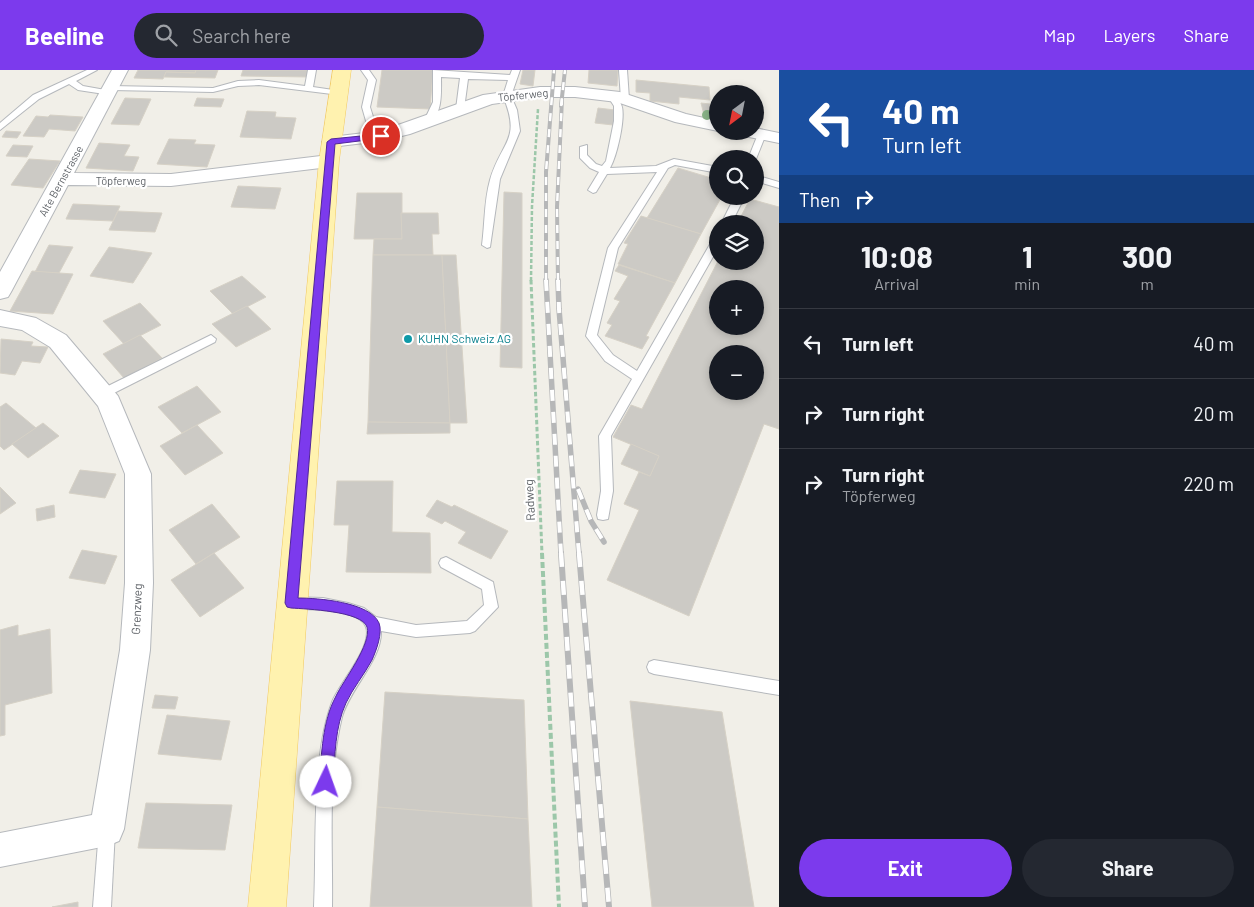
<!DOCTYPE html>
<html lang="en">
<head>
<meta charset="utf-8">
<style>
	:root { --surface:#171b24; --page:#242831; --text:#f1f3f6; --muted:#9ea1a6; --line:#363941; --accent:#7c3aed }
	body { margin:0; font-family:Barlow,sans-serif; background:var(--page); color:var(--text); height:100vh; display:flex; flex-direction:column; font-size:19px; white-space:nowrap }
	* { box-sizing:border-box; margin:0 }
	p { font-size:16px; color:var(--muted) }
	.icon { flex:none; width:28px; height:28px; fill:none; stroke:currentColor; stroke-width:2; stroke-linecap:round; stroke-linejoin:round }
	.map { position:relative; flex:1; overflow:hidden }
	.sheet { display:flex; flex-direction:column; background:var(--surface); width:475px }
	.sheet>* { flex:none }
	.top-card { background:#1a4fa0; color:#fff; overflow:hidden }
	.needle { width:32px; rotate:212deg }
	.fabs { position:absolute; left:709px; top:15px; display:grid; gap:10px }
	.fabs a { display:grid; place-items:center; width:55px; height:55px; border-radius:50%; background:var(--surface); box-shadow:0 2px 8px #0003; font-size:25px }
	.pin { position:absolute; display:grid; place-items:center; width:42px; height:42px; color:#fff; margin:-21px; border:2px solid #fff; border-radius:50%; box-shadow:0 1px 5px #0007 }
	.me { position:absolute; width:55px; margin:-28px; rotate:3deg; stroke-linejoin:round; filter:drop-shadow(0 0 4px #0008) }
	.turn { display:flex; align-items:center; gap:18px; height:105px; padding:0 20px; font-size:22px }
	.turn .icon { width:65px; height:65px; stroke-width:2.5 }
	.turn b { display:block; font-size:35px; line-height:42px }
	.then { display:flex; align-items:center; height:48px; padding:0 20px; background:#0003; gap:10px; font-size:19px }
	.eta { display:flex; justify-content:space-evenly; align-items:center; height:85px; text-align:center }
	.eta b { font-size:30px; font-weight:700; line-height:35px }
	.action { display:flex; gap:10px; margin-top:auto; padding:10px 20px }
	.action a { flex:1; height:58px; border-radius:30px; background:var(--accent); color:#fff; font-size:20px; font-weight:700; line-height:58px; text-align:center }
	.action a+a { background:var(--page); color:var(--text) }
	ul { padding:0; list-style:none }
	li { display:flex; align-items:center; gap:15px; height:70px; padding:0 20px; border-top:1px solid var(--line) }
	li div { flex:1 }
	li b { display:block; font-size:19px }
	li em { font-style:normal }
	header { display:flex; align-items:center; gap:30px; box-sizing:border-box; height:70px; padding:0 25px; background:var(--accent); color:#fff }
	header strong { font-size:24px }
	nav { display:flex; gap:28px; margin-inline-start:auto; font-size:18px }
	.search { width:350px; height:45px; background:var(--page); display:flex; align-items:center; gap:12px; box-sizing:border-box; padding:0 18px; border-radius:28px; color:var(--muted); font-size:19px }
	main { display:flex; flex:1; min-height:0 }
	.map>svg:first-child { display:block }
	.building { fill:#cccac5; stroke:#d6d1c6; fill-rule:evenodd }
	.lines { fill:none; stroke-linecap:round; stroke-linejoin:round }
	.service-casing { stroke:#b5b8bc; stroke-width:2 }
	.minor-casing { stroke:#b5b8bc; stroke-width:2 }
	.primary-casing { stroke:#f2c960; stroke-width:1 }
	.path-far2 { stroke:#9cc7a9; stroke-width:2.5; stroke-dasharray:4 2; stroke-linecap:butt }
	.path-far1 { stroke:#9cc7a9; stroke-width:3; stroke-dasharray:4.5 2.5; stroke-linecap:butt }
	.path { stroke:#9cc7a9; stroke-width:4; stroke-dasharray:6 3; stroke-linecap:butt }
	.service { fill:#fff; fill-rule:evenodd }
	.minor { fill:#fff; fill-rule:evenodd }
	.primary { fill:#fff2af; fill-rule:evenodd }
	.rail-far2-casing { stroke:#b6b7b8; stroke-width:4 }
	.rail-far1-casing { stroke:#b6b7b8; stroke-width:5.5 }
	.rail-casing { stroke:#b6b7b8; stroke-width:6 }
	.rail-far2 { stroke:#fff; stroke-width:2.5; stroke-dasharray:8; stroke-linecap:butt }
	.rail-far1 { stroke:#fff; stroke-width:4; stroke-dasharray:11; stroke-linecap:butt }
	.rail { stroke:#fff; stroke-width:4.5; stroke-dasharray:14; stroke-linecap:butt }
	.tree { fill:#89b387 }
	.route { fill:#7c3aed; stroke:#51269a }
	.culture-dot { fill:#0f9aa8; stroke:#fff; stroke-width:2 }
	.labels { text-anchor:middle; stroke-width:4.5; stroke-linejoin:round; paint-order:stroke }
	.far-street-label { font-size:11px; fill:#5f6368; stroke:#fff }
	.culture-label { font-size:12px; fill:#0d838f; stroke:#fff; text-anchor:start }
	.street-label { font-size:12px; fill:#5f6368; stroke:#fff }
</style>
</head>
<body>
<header>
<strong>Beeline</strong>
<div class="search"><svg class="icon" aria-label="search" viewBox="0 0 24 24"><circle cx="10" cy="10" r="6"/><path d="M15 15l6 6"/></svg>Search here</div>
<nav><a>Map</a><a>Layers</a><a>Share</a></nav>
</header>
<main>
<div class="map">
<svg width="779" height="837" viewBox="0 0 779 837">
	<rect width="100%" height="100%" fill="#f1efe8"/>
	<g class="building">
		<path d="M138,0H196L195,3L166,2L163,9L134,8Z"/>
		<path d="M196,0H218L215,8L164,7L166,2L195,3Z"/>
		<path d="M243,0H310L309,7L241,6Z"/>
		<path d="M382,0H433L430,39L377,37Z"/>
		<path d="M523,0H535L533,16L520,14Z"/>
		<path d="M589,0H618L617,16L588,13Z"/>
		<path d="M636,10L709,17L710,30L679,27V34L650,31V23L636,22Z"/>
		<path d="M125,28L151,29L139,55L111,54Z"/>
		<path d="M197,28L224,29L221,37L194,36Z"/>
		<path d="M701,33L710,34L711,39L718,40V47L704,45Z"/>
		<path d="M598,38L615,40L613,55L595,53Z"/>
		<path d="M247,41L276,42L275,47L296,48L291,69L240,67Z"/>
		<path d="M50,45L83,47L75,61L49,59L44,67L23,66L36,46L48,47Z"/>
		<path d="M6,61L21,62L17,68L2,67Z"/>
		<path d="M169,69L196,70L194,74L215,75L207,97L157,94Z"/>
		<path d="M99,73L130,75L124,86L139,87L133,101L86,98Z"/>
		<path d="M13,75L33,76L27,87L6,86Z"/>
		<path d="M29,89L60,91L43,118L11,115Z"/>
		<path d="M678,98L718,110V126H722L701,164L647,148Z"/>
		<path d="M238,116L281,118L275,139L231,137Z"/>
		<path d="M504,122L522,123V298L500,297Z"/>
		<path d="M357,123H402V169H354Z"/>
		<path d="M750,129L779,137V359L764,354L689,546L607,510L639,440L624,434L639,402L650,406L659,386L613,367L631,335L642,339L718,191H755V154H737ZM718,219H755V256H718ZM718,284H755V321H718Z"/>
		<path d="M73,134L120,136L113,151L66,149Z"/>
		<path d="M118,141L162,143L155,162L109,160Z"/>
		<path d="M401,143H438L439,164H432L433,185H373L374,169H402Z"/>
		<path d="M641,146L701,164L675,213L618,194L628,174L624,173Z"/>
		<path d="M49,175L73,177L59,203L35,202Z"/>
		<path d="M109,177L152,183L133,213L90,206Z"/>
		<path d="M373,185H442L450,353L368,352Z"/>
		<path d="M442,185H456L467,353H450Z"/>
		<path d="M619,195L675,213L646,266L649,267L642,279L605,266L612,255L607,253L620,231L614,229L628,206L615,201Z"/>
		<path d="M32,201L73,204L53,244L10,241Z"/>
		<path d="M242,206L266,227L233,244L210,221Z"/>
		<path d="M140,233L161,255L124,274L103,251Z"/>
		<path d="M247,236L271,259L236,277L212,254Z"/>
		<path d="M140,265L162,288L124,308L103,284Z"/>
		<path d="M1,269L33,272L31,276L48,277L40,293L22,291L15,305L0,303Z"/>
		<path d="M197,316L221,342L182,363L158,337Z"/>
		<path d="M6,333L36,358L4,380L0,376V337Z"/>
		<path d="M368,352L450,353V363L367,364Z"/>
		<path d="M43,353L59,366L28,388L12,374Z"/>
		<path d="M197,355L223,383L185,405L160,376Z"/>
		<path d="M631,374L659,386L650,406L621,394Z"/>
		<path d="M80,400L116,404L105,428L69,423Z"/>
		<path d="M337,411H393L392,462L430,463L431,503L346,502L349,455H334Z"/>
		<path d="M0,417L16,433L0,444Z"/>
		<path d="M437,430L452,437L454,435L508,461L491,489L458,473L466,462L445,451L442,454L426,446Z"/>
		<path d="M212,434L240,467L196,494L169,460Z"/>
		<path d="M54,435L55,447L37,451L36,439Z"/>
		<path d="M82,480L117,486L105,514L69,508Z"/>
		<path d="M214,483L244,518L200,547L171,510Z"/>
		<path d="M18,555V566L50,559L52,623L5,635V665L0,666V560Z"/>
		<path d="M385,622L524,630L528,749L377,737Z"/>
		<path d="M155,625L178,627L175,639L152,638Z"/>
		<path d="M630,631L722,642L754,837H652Z"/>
		<path d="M167,645L230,651L221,690L158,684Z"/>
		<path d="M146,733L232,735L225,780L138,778Z"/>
		<path d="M377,737L528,749L532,837H370Z"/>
		<path d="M78,832V837H52Z"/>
	</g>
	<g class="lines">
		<defs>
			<g id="service">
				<path d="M87,0H97L76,11L83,16L111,21V25L78,20L69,14L39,29L0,60V53L33,25Z"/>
				<path d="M308,0H316L313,17L340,21V25L259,15L238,16L213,22L111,20L107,18L111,16L213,18L238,11L259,10L305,16Z"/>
				<path d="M361,0H369L376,10L370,37L374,50L394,61V65H388L366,51L362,37L368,10Z"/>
				<path d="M433,0L510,5L512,0H520L511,26L517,40L520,61L500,109L490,177L487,178L482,175C485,153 484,131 490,110C501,71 522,71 503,26L508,10L468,9L464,39L460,41L456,39L460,8L441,7C441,21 443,46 428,54L424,51L433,32Z"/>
				<path d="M619,0H627L629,29L625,31L621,29Z"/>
				<path d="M608,23H614C616,27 621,32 622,37C625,50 617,86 610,98L656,96L674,89L718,97V103L675,95L668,98L618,178L597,265L613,285L637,301L713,169L718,166V178L611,366L613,421L608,449L603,450L598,449L597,445L601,421L599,366L632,309L605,291L586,266L608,178L657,102L607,104L596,122L593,123L588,120L599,102L590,98L580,88V77L587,75V85L596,94L602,96L606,91L614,51V36L607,25Z"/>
				<path d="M762,61L766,64L756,89L755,91V89H748L758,64Z"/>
				<path d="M755,105L779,112V118L755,111Z"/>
				<path d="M735,126H745L731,154H721Z"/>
				<path d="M211,265L216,269L215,272L106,327H98L96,324L98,321Z"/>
				<path d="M446,487L493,512L498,537L475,561L470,563L416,567L381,561C382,590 350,618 342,647C327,708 333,775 332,837H314C317,776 311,688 332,632C339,614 373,576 366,557C360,539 307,539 291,539L286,537L284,533L286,529L291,527L323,528L348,533L364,538L376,547L416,555L467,551L484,535L482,519L441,497L439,493L441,489Z"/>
				<path d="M654,590L779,611V625L654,604L649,602L647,597L649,592Z"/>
				<path d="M107,752L113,754L115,760L111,837H93L99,760L101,754Z"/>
			</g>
			<g id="minor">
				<path d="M112,0H128L74,103L171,104L329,85L336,87L338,91L336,95L329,97L171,116L68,115L11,222L8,227L0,229V202Z"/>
				<path d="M540,17H575L620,22L686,44L718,51V61L675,52L617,32L575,27H540L492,34L410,64L381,71L331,77L325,76L322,72L325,68L331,67L381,61L483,25Z"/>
				<path d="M755,58L779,63V73L739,65L736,61H755Z"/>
				<path d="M0,240L36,248L66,265L118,326L151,404L153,513L150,580L124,759L119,771L107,776L0,797V763L92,745L120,580L125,513V404L98,336L50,277L22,260L0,256Z"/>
			</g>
			<path id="primary" d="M333,0H351L339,91L286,837H248L319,91Z"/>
		</defs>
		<use href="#service" class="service-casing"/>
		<use href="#minor" class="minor-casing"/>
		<use href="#primary" class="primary-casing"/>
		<path class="path-far2" d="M531,211L532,136L538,39"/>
		<path class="path-far1" d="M531,210L542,484"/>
		<path class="path" d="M542,483L559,837"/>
		<use href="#service" class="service"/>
		<use href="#minor" class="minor"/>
		<use href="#primary" class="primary"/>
		<defs>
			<g id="rail-far2">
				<path d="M561,36L565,0"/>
				<path d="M546,211V102L554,0"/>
				<path d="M558,211L557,137L562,29"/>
			</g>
			<g id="rail-far1">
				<path d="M546,210L561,484"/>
				<path d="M558,210L559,239L579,484"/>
				<path d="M578,419L591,451L604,472"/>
			</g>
			<g id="rail">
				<path d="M561,483L585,837"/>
				<path d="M579,483L609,837"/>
			</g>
		</defs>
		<use href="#rail-far2" class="rail-far2-casing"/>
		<use href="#rail-far1" class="rail-far1-casing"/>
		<use href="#rail" class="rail-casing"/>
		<use href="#rail-far2" class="rail-far2"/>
		<use href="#rail-far1" class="rail-far1"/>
		<use href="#rail" class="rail"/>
	</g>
	<circle class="tree" cx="707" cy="45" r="5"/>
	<path class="route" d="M381,64L385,66L383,68L335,74L298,528C318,528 370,532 379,553C383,563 376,581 372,590C364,605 353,618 346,633C335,657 335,685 333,712L331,717L326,719L321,717L319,712C322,683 322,652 336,626C343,611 372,574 367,557C362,541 306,539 291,538L287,537L285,533L327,72L331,69Z"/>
	<circle class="culture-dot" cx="408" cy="269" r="5"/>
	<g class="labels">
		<g class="far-street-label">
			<text transform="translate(523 25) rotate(-6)" y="4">Töpferweg</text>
			<text transform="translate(61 111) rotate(-61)" y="4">Alte Bernstrasse</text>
			<text x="121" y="115">Töpferweg</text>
		</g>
		<g class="culture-label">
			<text x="418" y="273">KUHN Schweiz AG</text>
		</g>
		<g class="street-label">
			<text transform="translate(530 430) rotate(-93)" y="4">Radweg</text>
			<text transform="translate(137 539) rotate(-88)" y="4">Grenzweg</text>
		</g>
	</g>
</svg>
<div class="fabs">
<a><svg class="needle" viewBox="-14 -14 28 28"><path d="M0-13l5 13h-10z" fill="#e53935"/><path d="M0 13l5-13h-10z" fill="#9ea1a6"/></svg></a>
<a><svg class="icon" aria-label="search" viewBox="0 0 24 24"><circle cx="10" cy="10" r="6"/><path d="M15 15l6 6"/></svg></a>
<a><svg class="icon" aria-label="layers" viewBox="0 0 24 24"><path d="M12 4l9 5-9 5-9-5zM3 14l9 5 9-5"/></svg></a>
<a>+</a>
<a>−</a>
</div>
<div class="pin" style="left:381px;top:66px;background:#d93025"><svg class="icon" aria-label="arrive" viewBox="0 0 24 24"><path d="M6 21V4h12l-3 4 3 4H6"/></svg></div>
<svg class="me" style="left:326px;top:712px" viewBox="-20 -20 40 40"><circle r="19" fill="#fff"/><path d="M0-13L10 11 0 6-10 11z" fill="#7c3aed"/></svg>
</div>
<section class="sheet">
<div class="top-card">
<div class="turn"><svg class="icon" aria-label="left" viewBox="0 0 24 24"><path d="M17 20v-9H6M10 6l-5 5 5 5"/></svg><div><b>40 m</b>Turn left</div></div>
<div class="then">Then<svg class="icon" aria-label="right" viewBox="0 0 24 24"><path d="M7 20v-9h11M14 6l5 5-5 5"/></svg></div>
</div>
<div class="eta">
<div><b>10:08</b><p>Arrival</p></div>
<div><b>1</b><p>min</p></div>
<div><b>300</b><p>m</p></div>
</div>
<ul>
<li><svg class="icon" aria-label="left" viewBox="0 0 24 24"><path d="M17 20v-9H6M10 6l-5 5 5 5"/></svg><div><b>Turn left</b></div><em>40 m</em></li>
<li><svg class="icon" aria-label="right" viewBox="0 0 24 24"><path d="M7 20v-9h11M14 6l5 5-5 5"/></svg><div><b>Turn right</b></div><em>20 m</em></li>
<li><svg class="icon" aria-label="right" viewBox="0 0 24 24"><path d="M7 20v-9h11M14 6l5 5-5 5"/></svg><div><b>Turn right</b><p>Töpferweg</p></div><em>220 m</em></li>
</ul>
<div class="action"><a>Exit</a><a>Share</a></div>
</section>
</main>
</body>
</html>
